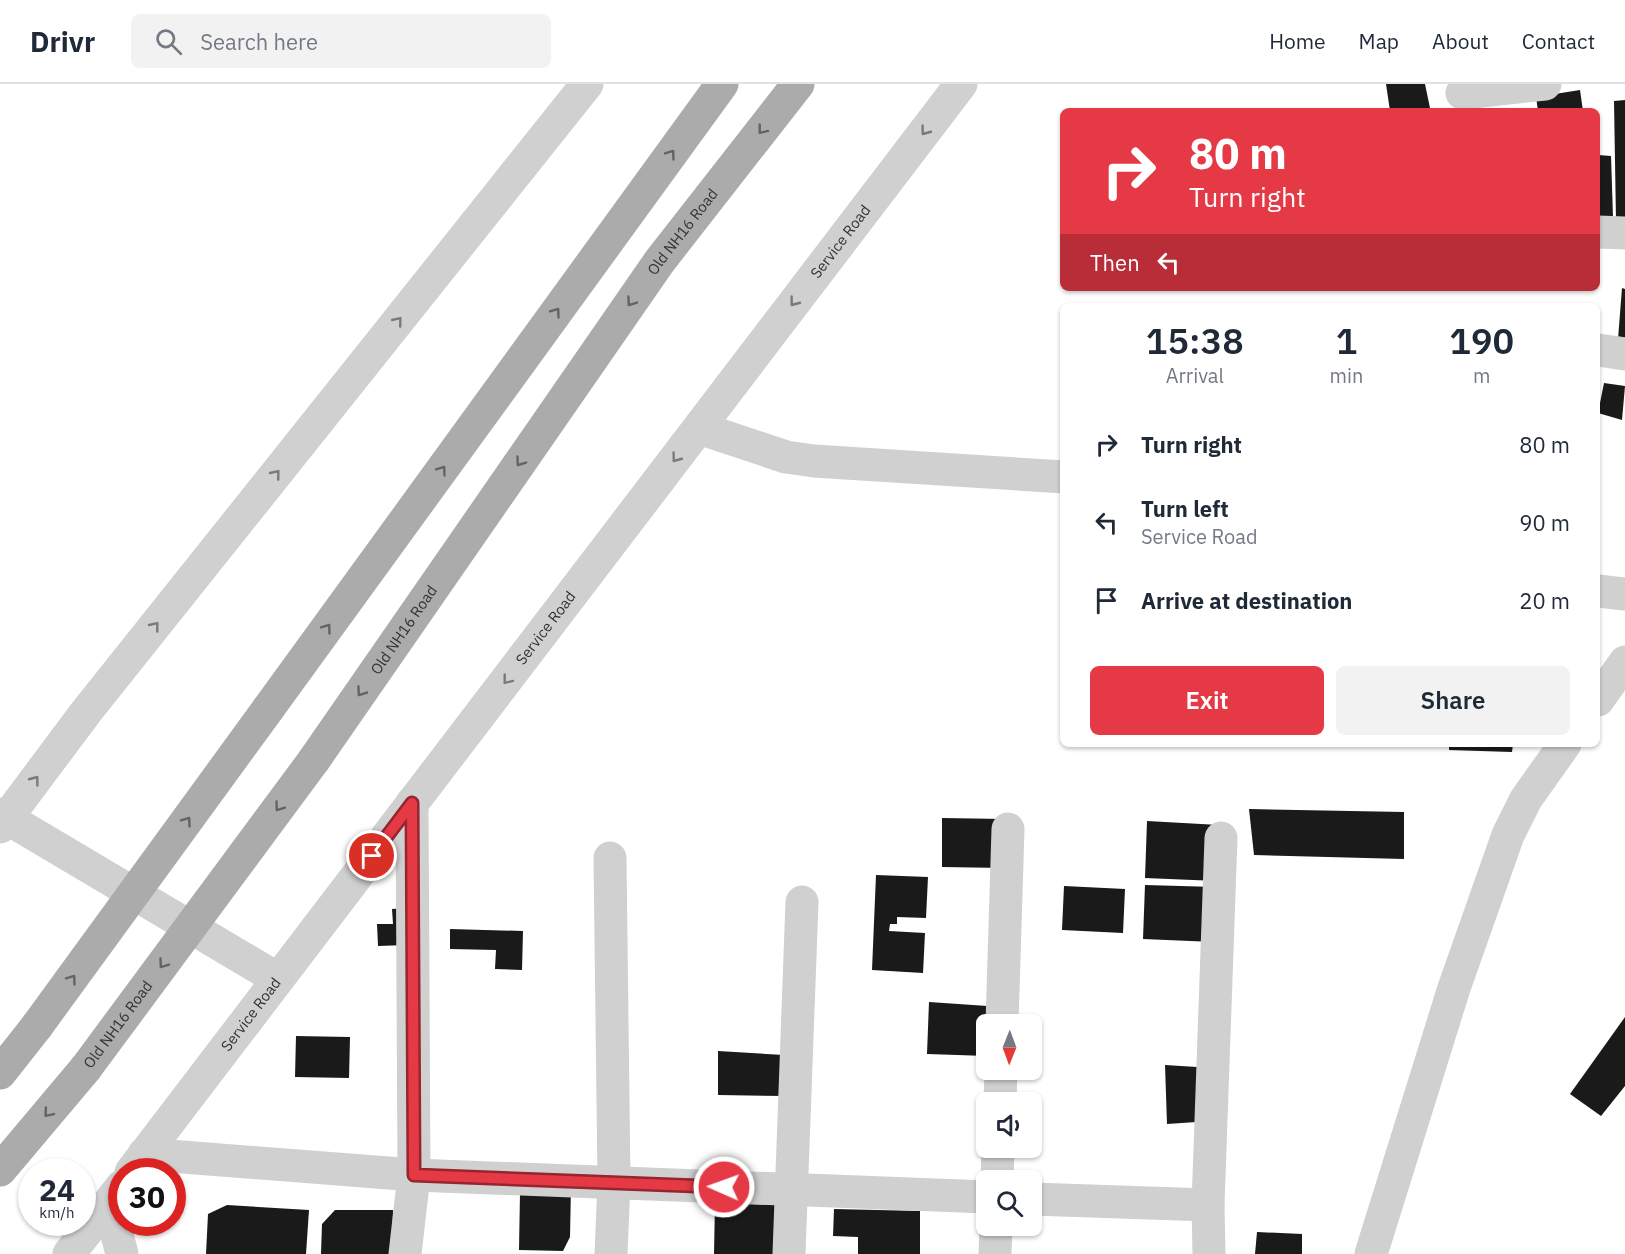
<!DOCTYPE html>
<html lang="en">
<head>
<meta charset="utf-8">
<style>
	:root { --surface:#fff; --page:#f2f2f3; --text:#1f2937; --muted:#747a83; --line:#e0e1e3; --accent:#e63946 }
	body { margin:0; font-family:"IBM Plex Sans",sans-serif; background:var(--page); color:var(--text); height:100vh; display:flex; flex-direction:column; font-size:22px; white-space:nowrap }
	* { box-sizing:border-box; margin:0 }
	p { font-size:20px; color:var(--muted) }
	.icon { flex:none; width:33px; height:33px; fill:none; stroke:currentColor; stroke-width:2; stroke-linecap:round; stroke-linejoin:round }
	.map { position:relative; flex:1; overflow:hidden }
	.sheet { position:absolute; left:1060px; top:219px; width:540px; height:444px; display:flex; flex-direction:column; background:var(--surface); border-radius:9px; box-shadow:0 2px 4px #0004 }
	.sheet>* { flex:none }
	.hud { position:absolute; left:1060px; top:24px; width:540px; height:183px; border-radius:9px; box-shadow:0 2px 4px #0004; background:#e63946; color:#fff; overflow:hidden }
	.needle { width:39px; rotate:181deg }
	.fabs { position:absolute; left:976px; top:930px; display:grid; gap:12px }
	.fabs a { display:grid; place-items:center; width:66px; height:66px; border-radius:9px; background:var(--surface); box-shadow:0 2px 4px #0004; font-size:30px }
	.speed { position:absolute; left:18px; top:1074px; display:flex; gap:12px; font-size:30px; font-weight:700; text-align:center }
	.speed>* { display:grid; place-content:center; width:78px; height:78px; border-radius:50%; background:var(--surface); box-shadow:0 2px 4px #0004; line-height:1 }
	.speed small { font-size:15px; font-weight:400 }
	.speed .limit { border:9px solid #d22; background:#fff; color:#111 }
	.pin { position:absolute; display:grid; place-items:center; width:51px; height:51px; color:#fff; margin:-26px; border:3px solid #fff; border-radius:50%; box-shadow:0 2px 6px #0007 }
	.me { position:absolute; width:66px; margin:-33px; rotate:272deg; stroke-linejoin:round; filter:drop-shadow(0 0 4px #0008) }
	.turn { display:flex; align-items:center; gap:21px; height:126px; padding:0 30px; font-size:27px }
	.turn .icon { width:78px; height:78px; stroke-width:2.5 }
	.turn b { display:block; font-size:42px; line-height:51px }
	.then { display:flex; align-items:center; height:57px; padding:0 30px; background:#0003; gap:12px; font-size:22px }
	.eta { display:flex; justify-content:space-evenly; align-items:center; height:102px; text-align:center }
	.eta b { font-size:36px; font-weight:600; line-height:42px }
	.action { display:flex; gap:12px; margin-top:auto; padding:12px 30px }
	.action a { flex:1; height:69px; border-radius:9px; background:var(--accent); color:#fff; font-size:24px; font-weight:600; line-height:69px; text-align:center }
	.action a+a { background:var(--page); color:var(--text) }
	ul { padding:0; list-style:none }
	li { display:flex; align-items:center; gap:18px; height:78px; padding:0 30px }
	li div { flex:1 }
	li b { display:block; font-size:22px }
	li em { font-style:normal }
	header { display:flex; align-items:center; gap:36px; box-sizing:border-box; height:84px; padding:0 30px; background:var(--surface); border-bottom:2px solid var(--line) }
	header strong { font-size:28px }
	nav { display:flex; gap:33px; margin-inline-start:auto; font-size:21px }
	.search { width:420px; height:54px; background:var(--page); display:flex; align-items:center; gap:15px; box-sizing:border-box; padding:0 21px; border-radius:9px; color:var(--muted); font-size:22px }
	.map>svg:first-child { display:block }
	.building { fill:#1a1a1a }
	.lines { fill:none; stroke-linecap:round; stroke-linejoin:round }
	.minor { stroke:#d0d0d0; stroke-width:33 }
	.major { stroke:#ababab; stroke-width:33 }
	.major-bridge { stroke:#ababab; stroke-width:33 }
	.oneway { stroke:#636363 }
	.oneway2 { stroke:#7a7a7a }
	.route-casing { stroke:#96252e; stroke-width:15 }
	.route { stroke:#e63946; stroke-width:10 }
	.labels { text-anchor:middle; stroke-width:6; stroke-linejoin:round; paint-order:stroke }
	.street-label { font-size:15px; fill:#333; stroke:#fff }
</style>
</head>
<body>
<header>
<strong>Drivr</strong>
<div class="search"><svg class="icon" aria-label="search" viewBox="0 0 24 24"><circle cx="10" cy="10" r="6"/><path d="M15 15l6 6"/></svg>Search here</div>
<nav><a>Home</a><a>Map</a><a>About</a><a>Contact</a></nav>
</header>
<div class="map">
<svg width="1625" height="1170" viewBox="0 0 1625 1170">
	<rect width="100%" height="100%" fill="#fff"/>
	<g class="building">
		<path d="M1386,0H1425L1430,24L1410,27H1390Z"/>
		<path d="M1580,6L1583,27H1538L1536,13Z"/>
		<path d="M1625,16V137H1616L1614,17Z"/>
		<path d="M1598,71L1611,72L1613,133H1598Z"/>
		<path d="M1622,204L1625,205V256L1618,255Z"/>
		<path d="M1604,299L1625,302L1622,336L1598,329Z"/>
		<path d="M1449,660H1513L1512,668L1449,666Z"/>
		<path d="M1249,725L1404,728V775L1254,771Z"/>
		<path d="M942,734L1005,735L1004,784L942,783Z"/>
		<path d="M1147,737L1219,741L1217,797L1145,794Z"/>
		<path d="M876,791L928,793L926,834L897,833V840H890L889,847L925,849L923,889L872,886Z"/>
		<path d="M1145,801L1216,803L1214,858L1143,855Z"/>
		<path d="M1064,802L1125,805L1123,849L1062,846Z"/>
		<path d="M405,824L407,861L378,862L377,840H393L392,825Z"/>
		<path d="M450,845L523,847L522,886L495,885L496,866L450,865Z"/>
		<path d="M929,918L1002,923L987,940V972L927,970Z"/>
		<path d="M1625,933V1002L1601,1032L1570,1010Z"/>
		<path d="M296,952L350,953L349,994L295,993Z"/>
		<path d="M718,967L784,971V1012L718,1011Z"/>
		<path d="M1165,981L1213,984L1211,1037L1167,1040Z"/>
		<path d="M571,1102L570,1153L563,1167L519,1166L520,1109Z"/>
		<path d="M715,1118L779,1121V1170H714Z"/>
		<path d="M227,1121L309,1126L306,1170H206L208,1130Z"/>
		<path d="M834,1125L920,1127V1170H858V1153L833,1152Z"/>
		<path d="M335,1126H393L392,1170H321L322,1140Z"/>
		<path d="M1257,1148L1302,1150V1170H1255Z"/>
	</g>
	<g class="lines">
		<g class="minor">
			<path d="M1462,9L1545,0"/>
			<path d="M1598,148L1625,149"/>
			<path d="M1598,266L1625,270"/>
			<path d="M699,344L786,373L814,377L1064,393"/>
			<path d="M1598,507L1625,510"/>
			<path d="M1598,616L1625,578"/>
			<path d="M0,730L278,895"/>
			<path d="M0,743L86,628L587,0"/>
			<path d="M610,774L614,1098L611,1170"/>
			<path d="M1002,940L1008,745"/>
			<path d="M1000,1018L1001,986"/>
			<path d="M144,1070L414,1091L987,1113"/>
			<path id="s1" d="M131,1088L961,0"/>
			<path d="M997,1096L998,1064"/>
			<path d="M1032,1115L1208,1121"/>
			<path d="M109,1120L122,1170"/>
			<path d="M69,1170L122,1102"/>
			<path d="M405,1170L414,1091L412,719"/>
			<path d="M789,1170L802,818"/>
			<path d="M995,1170L996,1142"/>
			<path d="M1209,1170L1208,1121L1221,754"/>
			<path d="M1371,1170L1454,904L1508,751L1526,715L1565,660"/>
		</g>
		<g class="major">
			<path d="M268,625L722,0"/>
			<path id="s2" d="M314,676L659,178L798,0"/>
			<path d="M0,989L37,942"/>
			<path d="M0,1086L86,984"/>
		</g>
		<g class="major-bridge">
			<path d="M37,942L268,625"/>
			<path id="s3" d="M86,984L314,676"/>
		</g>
	</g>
	<defs><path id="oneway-chevron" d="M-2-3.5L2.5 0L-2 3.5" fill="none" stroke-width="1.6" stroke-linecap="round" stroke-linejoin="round" transform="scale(1.5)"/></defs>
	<g class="oneway">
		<use href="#oneway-chevron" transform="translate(762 46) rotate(128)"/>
		<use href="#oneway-chevron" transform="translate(671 70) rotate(-54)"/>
		<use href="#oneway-chevron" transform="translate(631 218) rotate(125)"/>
		<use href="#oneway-chevron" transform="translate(556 228) rotate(-54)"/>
		<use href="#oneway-chevron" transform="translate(520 378) rotate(125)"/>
		<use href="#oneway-chevron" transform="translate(442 386) rotate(-54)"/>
		<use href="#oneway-chevron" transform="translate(327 544) rotate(-54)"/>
		<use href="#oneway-chevron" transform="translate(361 608) rotate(125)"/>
		<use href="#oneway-chevron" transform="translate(279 723) rotate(126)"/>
		<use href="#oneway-chevron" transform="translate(187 737) rotate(-54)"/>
		<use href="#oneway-chevron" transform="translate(163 880) rotate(126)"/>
		<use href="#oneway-chevron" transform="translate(72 895) rotate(-54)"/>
		<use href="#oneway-chevron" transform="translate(48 1029) rotate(130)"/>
	</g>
	<g class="oneway2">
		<use href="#oneway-chevron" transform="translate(925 47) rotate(127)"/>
		<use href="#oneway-chevron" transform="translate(794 218) rotate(127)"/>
		<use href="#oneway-chevron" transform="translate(398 237) rotate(-51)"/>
		<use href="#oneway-chevron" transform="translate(676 374) rotate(127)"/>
		<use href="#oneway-chevron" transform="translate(276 390) rotate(-51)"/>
		<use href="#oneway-chevron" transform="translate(155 542) rotate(-51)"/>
		<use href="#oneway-chevron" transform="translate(507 596) rotate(128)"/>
		<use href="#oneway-chevron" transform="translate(35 696) rotate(-53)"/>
	</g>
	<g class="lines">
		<defs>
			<path id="route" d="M372,772L412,719L414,1091L724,1103"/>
		</defs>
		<use href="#route" class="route-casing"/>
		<use href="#route" class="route"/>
	</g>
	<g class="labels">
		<g class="street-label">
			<text dy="5" stroke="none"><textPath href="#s2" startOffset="644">Old NH16 Road</textPath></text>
			<text dy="5" stroke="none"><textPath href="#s1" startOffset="1170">Service Road</textPath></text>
			<text dy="5" stroke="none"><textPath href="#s1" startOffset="684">Service Road</textPath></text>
			<text dy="5" stroke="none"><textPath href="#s2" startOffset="158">Old NH16 Road</textPath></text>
			<text dy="5" stroke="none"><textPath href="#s1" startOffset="198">Service Road</textPath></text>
			<text dy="5" stroke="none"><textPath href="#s3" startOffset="54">Old NH16 Road</textPath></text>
		</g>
	</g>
</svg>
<div class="fabs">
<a><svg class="needle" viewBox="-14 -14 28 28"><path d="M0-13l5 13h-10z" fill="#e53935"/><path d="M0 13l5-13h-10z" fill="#747a83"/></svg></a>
<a><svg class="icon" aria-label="sound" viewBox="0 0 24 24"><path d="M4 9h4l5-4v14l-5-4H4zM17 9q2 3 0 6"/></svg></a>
<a><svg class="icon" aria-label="search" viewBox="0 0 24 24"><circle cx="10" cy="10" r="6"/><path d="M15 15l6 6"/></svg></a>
</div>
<div class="speed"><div>24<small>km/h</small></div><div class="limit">30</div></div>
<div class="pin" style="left:372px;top:772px;background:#d93025"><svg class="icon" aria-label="arrive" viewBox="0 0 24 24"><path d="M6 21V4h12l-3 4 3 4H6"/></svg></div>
<svg class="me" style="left:724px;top:1103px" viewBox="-20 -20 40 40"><circle r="17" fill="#e63946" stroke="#fff" stroke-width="3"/><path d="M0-11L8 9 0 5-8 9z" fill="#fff"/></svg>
<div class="hud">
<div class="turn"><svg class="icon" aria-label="right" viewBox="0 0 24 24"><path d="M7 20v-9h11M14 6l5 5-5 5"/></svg><div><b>80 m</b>Turn right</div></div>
<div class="then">Then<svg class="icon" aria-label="left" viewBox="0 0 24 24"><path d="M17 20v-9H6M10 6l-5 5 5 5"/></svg></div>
</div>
<section class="sheet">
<div class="eta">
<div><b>15:38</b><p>Arrival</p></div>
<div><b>1</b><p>min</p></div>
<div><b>190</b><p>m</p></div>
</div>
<ul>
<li><svg class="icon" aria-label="right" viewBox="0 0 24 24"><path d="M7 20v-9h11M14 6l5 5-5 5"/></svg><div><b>Turn right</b></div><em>80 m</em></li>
<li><svg class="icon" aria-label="left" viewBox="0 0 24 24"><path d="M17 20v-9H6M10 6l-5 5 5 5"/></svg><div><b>Turn left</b><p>Service Road</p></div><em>90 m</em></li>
<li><svg class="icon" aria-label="arrive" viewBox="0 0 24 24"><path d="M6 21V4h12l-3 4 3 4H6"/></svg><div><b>Arrive at destination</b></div><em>20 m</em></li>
</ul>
<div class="action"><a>Exit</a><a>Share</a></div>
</section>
</div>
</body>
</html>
